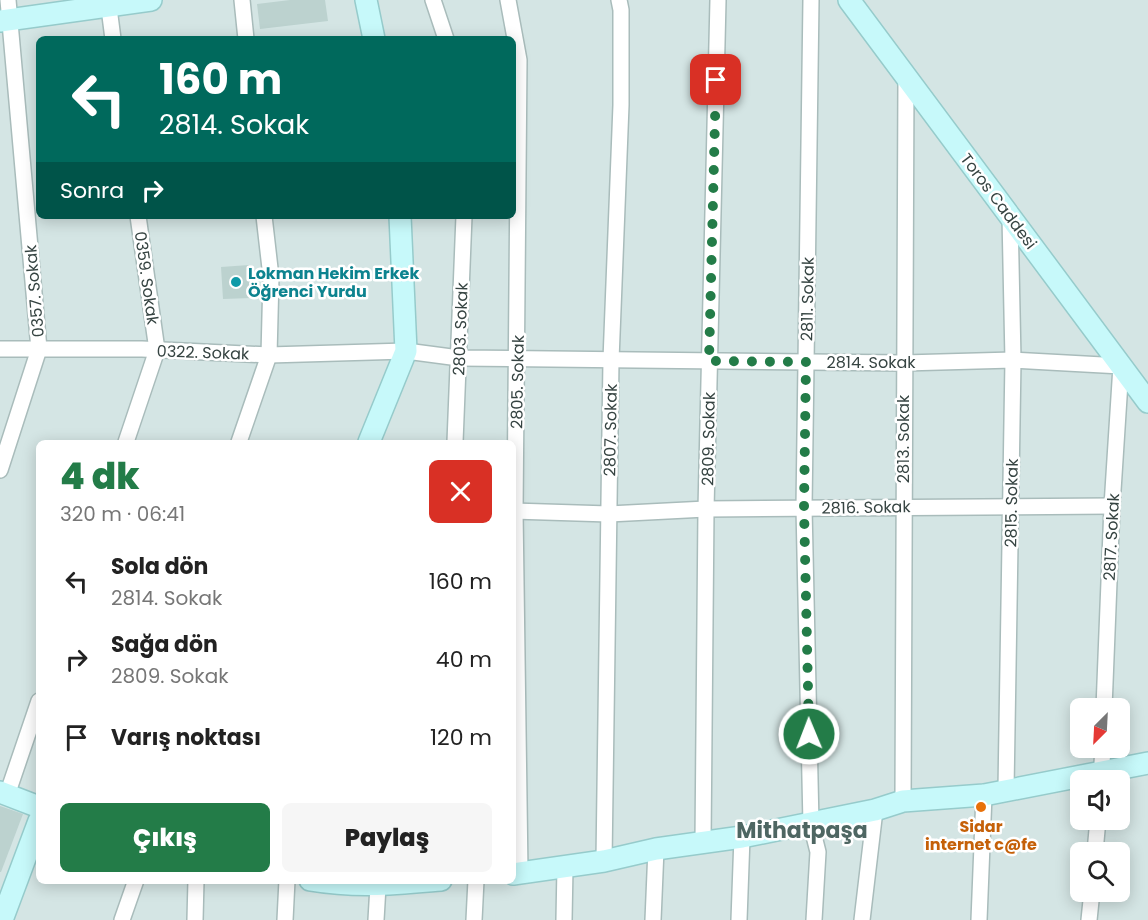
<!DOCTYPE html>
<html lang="tr">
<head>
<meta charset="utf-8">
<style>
	:root { --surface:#fff; --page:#f6f6f6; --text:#222; --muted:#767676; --accent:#237c48 }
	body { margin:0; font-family:Poppins,sans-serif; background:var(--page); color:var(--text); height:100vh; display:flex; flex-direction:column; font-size:22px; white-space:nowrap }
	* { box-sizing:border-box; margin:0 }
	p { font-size:20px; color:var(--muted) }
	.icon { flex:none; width:33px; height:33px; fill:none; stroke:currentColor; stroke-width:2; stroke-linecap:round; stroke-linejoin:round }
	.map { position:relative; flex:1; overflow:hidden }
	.drawer { position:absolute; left:36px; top:440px; width:480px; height:444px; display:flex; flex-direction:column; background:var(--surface); border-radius:9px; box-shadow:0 3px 15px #0003 }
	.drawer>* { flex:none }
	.hud { position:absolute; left:36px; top:36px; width:480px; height:183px; border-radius:9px; box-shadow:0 3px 15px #0003; background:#00695c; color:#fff; overflow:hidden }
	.needle { width:39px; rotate:204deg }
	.controls { position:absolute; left:1070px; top:698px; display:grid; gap:12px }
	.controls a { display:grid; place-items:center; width:60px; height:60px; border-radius:9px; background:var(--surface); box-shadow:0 3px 15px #0003; font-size:30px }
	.pin { position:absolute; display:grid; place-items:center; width:51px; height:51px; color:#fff; margin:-26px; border-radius:12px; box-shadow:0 3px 9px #0006 }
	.me { position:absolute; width:66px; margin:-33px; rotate:359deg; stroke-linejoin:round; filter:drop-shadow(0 0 4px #0008) }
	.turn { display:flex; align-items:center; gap:21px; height:126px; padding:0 24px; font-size:27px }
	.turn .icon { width:78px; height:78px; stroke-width:2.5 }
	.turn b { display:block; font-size:42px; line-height:51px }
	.then { display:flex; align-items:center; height:57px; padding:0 24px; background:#0003; gap:12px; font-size:22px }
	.round { display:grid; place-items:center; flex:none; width:63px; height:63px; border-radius:9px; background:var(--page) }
	.summary { display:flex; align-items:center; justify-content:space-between; height:102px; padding:0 24px }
	h1 { font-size:36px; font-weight:800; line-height:45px; color:var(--accent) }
	.action { display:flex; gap:12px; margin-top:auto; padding:12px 24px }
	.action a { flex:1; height:69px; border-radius:9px; background:var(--accent); color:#fff; font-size:24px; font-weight:800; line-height:69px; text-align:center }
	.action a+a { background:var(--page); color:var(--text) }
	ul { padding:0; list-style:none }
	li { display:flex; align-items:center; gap:18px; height:78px; padding:0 24px }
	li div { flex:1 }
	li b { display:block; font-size:22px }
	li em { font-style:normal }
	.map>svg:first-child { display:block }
	.residential { fill:#d4e5e4; fill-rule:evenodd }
	.building { fill:#bcd2cf }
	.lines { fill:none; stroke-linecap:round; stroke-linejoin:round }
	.street-casing { stroke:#a9bcbb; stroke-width:18 }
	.secondary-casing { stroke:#96cbcb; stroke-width:24 }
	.street { stroke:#fff; stroke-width:15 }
	.secondary { stroke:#c7f9fa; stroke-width:21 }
	.route { stroke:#237c48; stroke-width:10; stroke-dasharray:0 18 }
	.culture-dot { fill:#0f9aa8; stroke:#fff; stroke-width:2 }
	.food-dot { fill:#e8710a; stroke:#fff; stroke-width:2 }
	.labels { text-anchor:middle; stroke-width:5; stroke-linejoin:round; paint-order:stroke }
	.street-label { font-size:16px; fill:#364442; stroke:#fff }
	.culture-label { font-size:16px; font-weight:bold; fill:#0d838f; stroke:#fff; text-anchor:start }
	.food-label { font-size:16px; font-weight:bold; fill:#c56008; stroke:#fff }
	.district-label { font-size:22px; font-weight:bold; fill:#4e6662; stroke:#fff }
</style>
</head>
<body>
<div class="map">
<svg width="1148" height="920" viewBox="0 0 1148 920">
	<rect width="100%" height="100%" fill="#e6f2f1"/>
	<path class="residential" d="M0,0H1148V920H0ZM39,39H513V216H39ZM39,442H513V880H39ZM1080,708H1119V747H1080ZM1080,780H1119V819H1080ZM1080,852H1119V891H1080Z"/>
	<g class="building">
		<path d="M290,0H325L328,21L260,29L257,4Z"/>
		<path d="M249,265L251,298L223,299L221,267Z"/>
		<path d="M0,806L23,814L1,872H0Z"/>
	</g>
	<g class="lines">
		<defs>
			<g id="street">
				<path d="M108,0L113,39"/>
				<path d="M242,0L246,39"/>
				<path d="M433,0L446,39"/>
				<path d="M508,0L519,60L515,511L520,873"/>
				<path d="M811,0L804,508L811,824L818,852L814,920"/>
				<path d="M0,349H142L269,355L406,351L459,358L904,363L1013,360L1121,366L1112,506L1104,708"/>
				<path d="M126,442L157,350L138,216"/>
				<path d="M239,442L269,355L271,277L264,216"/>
				<path d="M455,442L464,216"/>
				<path d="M0,470L39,349L8,0"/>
				<path d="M513,511L609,514L706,509L1112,506"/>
				<path d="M1101,780L1103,747"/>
				<path d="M1006,789L1013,360L1010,216"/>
				<path d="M7,795L39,701"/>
				<path d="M903,801L906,77"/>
				<path d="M703,842L706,509L718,0"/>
				<path d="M1095,852L1098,819"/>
				<path d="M604,861L611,360L621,105V10L619,0"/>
				<path d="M122,920L136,880"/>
				<path d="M195,920L196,880"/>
				<path d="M285,920L287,880"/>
				<path d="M376,920L378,886"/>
				<path d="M474,920L476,880"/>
				<path d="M564,920L565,867"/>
				<path d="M653,920L656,849"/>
				<path d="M739,920L742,837"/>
				<path d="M862,920L875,810"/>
				<path d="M979,920L984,795"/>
				<path d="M1089,920L1092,891"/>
			</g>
			<g id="secondary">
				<path d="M366,0L374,39"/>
				<path d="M849,0L1148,402"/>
				<path d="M0,21L151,0"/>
				<path d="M369,442L406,351L400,216"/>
				<path d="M0,792L39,807"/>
				<path d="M513,874L604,861L656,849L742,837L875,810L903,801L984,795L1148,763"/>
				<path d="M310,880C358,888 394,884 441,880"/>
				<path d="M2,920L39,821"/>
			</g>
		</defs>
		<use href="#street" class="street-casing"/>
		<use href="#secondary" class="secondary-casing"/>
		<use href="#street" class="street"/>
		<use href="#secondary" class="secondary"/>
	</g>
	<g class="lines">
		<path class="route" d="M716,80L709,361L806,362L804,508L809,734"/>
	</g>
	<circle class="culture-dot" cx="236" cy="282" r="6"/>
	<circle class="food-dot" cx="981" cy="807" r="6"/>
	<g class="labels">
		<g class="street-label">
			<text transform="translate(999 201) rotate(53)" y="6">Toros Caddesi</text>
			<text transform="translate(147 278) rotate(82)" y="6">0359. Sokak</text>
			<text transform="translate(34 291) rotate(-95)" y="6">0357. Sokak</text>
			<text transform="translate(807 299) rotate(-89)" y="6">2811. Sokak</text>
			<text transform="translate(460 329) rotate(-88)" y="6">2803. Sokak</text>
			<text transform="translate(203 352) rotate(2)" y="6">0322. Sokak</text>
			<text x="871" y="368">2814. Sokak</text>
			<text transform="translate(517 382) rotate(-89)" y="6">2805. Sokak</text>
			<text transform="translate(610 430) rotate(-89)" y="6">2807. Sokak</text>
			<text transform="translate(708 439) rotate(-89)" y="6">2809. Sokak</text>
			<text transform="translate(903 439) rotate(-90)" y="6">2813. Sokak</text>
			<text transform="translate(1011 503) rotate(-89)" y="6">2815. Sokak</text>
			<text transform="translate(866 507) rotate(-1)" y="6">2816. Sokak</text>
			<text transform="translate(1111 537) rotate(-87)" y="6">2817. Sokak</text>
		</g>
		<g class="culture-label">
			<text x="248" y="279">Lokman Hekim Erkek<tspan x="248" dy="18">Öğrenci Yurdu</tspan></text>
		</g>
		<g class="food-label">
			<text x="981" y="832">Sidar<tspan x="981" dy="18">internet c@fe</tspan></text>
		</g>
		<g class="district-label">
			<text x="802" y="838">Mithatpaşa</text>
		</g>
	</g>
</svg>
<div class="controls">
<a><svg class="needle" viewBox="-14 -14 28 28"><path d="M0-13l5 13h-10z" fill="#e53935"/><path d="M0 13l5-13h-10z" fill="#767676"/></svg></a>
<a><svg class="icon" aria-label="sound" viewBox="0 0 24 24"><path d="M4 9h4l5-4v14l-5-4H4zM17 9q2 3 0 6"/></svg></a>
<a><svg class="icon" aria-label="search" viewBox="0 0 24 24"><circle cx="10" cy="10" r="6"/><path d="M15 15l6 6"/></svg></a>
</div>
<div class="pin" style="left:716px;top:80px;background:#d93025"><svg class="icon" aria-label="arrive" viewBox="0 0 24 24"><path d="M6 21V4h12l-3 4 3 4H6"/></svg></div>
<svg class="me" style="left:809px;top:734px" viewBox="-20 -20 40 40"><circle r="17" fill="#237c48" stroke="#fff" stroke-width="3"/><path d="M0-11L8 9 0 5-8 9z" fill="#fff"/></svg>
<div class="hud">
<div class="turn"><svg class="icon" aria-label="left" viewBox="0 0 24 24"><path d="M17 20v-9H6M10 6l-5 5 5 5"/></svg><div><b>160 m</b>2814. Sokak</div></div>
<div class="then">Sonra<svg class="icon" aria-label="right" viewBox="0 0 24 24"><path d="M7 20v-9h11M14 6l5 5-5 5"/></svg></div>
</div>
<section class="drawer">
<div class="summary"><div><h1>4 dk</h1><p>320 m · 06:41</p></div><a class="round" style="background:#d93025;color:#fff"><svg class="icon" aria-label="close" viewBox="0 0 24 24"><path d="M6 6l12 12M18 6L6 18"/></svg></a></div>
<ul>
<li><svg class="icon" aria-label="left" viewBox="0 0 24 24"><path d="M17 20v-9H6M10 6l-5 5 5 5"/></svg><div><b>Sola dön</b><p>2814. Sokak</p></div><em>160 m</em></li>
<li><svg class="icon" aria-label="right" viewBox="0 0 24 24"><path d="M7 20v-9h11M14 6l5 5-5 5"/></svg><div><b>Sağa dön</b><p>2809. Sokak</p></div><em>40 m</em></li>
<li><svg class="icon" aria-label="arrive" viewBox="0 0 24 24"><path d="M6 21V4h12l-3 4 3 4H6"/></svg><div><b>Varış noktası</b></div><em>120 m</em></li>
</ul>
<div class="action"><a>Çıkış</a><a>Paylaş</a></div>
</section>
</div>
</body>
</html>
